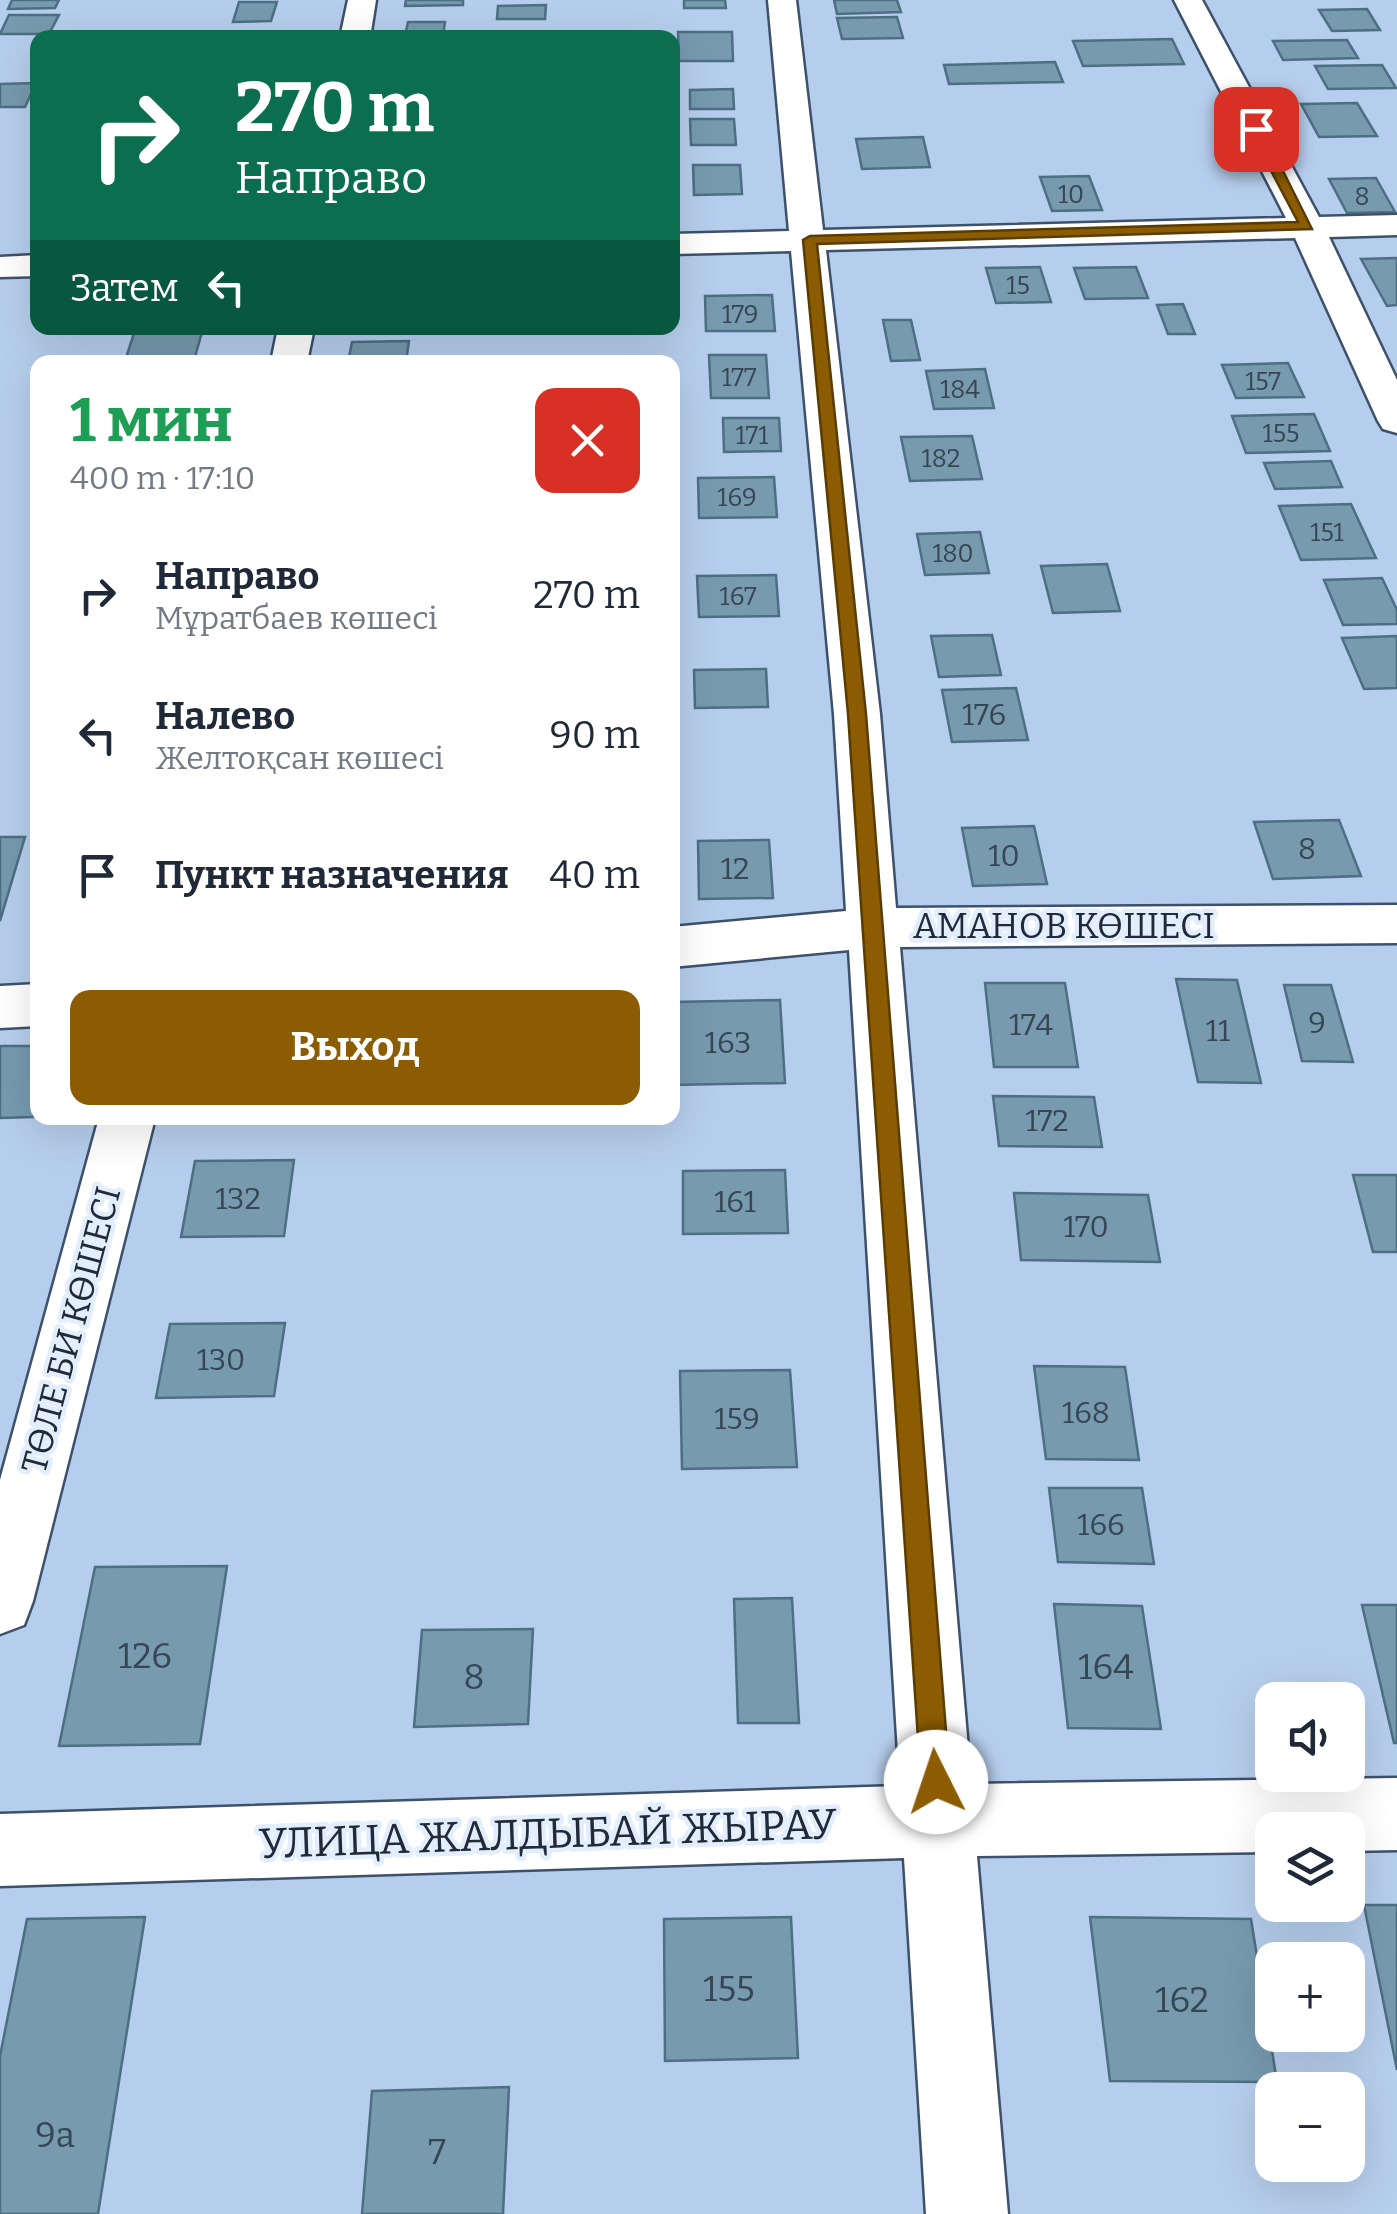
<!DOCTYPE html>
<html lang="ru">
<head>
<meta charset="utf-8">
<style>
	:root { --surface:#fff; --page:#f6f6f7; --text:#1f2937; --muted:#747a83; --accent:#8b5c01 }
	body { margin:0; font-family:Bitter,serif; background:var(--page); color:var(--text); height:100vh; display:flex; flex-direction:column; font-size:38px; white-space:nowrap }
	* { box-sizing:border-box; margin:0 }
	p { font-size:32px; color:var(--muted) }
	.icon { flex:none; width:55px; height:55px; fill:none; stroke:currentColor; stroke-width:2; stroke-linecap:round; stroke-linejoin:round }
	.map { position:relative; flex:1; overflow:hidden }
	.panel { position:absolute; left:30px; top:355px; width:650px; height:770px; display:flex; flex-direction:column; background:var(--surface); border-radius:20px; box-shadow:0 10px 40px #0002 }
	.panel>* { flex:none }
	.banner { position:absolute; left:30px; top:30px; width:650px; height:305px; border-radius:20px; box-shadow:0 10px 40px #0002; background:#0b6e4f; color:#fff; overflow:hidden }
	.tools { position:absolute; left:1255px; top:1682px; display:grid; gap:20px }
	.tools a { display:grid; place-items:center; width:110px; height:110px; border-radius:20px; background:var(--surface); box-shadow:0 10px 40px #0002; font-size:50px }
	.pin { position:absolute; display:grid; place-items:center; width:85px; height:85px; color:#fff; margin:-42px; border-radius:20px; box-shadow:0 5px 15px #0006 }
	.me { position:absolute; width:110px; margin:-55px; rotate:356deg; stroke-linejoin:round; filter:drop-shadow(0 0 8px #0008) }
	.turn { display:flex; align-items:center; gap:35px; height:210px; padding:0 40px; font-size:45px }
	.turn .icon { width:130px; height:130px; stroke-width:2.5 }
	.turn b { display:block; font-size:70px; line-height:85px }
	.then { display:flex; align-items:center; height:95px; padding:0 40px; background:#0003; gap:20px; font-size:38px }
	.round { display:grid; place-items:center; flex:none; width:105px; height:105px; border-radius:20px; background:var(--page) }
	.summary { display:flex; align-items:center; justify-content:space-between; height:170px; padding:0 40px }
	h1 { font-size:60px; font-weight:700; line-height:75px; color:#1e9e55 }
	.button { display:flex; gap:20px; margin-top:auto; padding:20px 40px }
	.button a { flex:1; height:115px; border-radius:20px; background:var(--accent); color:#fff; font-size:40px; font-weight:700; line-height:115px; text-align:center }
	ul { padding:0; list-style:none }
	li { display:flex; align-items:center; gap:30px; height:140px; padding:0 40px }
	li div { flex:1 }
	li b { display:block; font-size:38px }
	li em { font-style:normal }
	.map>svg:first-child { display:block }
	.building { fill:#779aaf; stroke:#4d6f83; stroke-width:2.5 }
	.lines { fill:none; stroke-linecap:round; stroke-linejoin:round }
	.minor-casing { stroke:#3d516b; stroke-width:5 }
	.minor { fill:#fff; fill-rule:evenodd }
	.route { fill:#8b5c01; stroke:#5a3c01; stroke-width:2.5 }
	.labels { text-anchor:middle; stroke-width:9; stroke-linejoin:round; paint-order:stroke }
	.far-number-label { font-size:25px; fill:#364654 }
	.number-label { font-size:30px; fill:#364654 }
	.street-label { font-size:35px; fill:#212a36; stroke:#e2eefe }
	.near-number-label { font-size:35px; fill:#364654 }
	.near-street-label { font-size:42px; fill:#212a36; stroke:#e2eefe }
</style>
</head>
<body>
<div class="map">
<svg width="1397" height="2214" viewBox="0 0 1397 2214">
	<rect width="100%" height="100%" fill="#b6ceed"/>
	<g class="building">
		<path d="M12,0H59L55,8L8,9Z"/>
		<path d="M406,0H463V5L405,6Z"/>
		<path d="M684,0H725L726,8H684Z"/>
		<path d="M834,0H897L901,12L837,14Z"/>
		<path d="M239,2H277L271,21L233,22Z"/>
		<path d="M546,5L545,19H497L498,6Z"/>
		<path d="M1367,9L1380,30L1332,31L1319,10Z"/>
		<path d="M9,15H59L49,34H0Z"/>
		<path d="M897,17L903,38L842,39L837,18Z"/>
		<path d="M408,22H445L443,36H405Z"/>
		<path d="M678,32H732L733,61H679Z"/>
		<path d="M1172,39L1184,64L1083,66L1073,41Z"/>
		<path d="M1347,40L1358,58L1283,60L1273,41Z"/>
		<path d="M1055,62L1063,82L949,84L944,65Z"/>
		<path d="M1382,65L1396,88L1328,89L1315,66Z"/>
		<path d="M36,83L25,107H0V84Z"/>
		<path d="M733,89L734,109H690V90Z"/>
		<path d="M1357,103L1377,136L1319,137L1301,104Z"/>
		<path d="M690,119H734L736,145H691Z"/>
		<path d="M923,137L930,167L862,169L856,139Z"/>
		<path d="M693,165H740L742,194L694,195Z"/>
		<path d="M1089,176L1102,210L1052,211L1040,177Z"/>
		<path d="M1376,178L1395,212L1347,213L1329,179Z"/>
		<path d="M1397,258V305L1387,306L1361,259Z"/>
		<path d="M1040,267L1051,302L996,303L986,268Z"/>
		<path d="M1136,267L1148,298L1085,299L1074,268Z"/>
		<path d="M772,295L775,331H706L705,296Z"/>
		<path d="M1183,304L1195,334H1168L1157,305Z"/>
		<path d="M883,320H911L920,360L891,361Z"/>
		<path d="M202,332L195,357L126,358L134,333Z"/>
		<path d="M409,341L406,362H348L352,342Z"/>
		<path d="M709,355H766L769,398H711Z"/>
		<path d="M1288,363L1304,397L1236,398L1222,365Z"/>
		<path d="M985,369L994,408L934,409L926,371Z"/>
		<path d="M1314,414L1330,451L1246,453L1232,416Z"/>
		<path d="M723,418H779L781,451L724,452Z"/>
		<path d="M972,436L982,479L910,481L901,437Z"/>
		<path d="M1331,461L1342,487L1275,489L1264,463Z"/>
		<path d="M774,477L777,517L699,518L698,478Z"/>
		<path d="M1351,504L1376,558L1301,560L1279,506Z"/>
		<path d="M980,532L989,573L925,575L917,534Z"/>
		<path d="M1107,564L1120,611L1053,613L1041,566Z"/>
		<path d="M776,575L779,616L699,617L697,576Z"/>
		<path d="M1382,578L1397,610V624L1343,625L1324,580Z"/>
		<path d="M992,635L1001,675L939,677L931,636Z"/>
		<path d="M1397,636V688L1364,689L1342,638Z"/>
		<path d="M766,669L768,707L695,708L694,670Z"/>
		<path d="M1016,688L1028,740L952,742L942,690Z"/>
		<path d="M1339,820L1361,876L1273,879L1254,822Z"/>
		<path d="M1034,826L1047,884L973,886L962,828Z"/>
		<path d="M0,837H25L0,921Z"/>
		<path d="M769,840L773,898L699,899L698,841Z"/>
		<path d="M1176,979L1237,980L1261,1083L1198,1082Z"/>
		<path d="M985,983H1065L1078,1067H994Z"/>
		<path d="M1284,985H1331L1353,1062L1302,1061Z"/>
		<path d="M780,1000L785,1083L672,1085V1002Z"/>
		<path d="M0,1046H38V1099L33,1117L0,1118Z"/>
		<path d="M993,1096L1094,1097L1102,1147L999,1146Z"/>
		<path d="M294,1160L284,1236L181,1237L195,1161Z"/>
		<path d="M785,1170L788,1233L683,1234V1171Z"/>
		<path d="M1353,1175H1397V1252H1373Z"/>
		<path d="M1014,1193L1148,1195L1160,1262L1021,1260Z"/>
		<path d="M285,1323L274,1396L156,1398L170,1324Z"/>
		<path d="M1034,1366L1125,1367L1139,1460L1046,1459Z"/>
		<path d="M790,1370L797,1467L682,1469L680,1371Z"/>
		<path d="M1049,1488H1142L1154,1564L1058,1562Z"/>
		<path d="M227,1566L200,1744L59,1746L95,1567Z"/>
		<path d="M792,1598L799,1723H738L734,1599Z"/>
		<path d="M1054,1604L1142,1606L1161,1729L1068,1728Z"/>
		<path d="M1362,1605H1397V1743H1394Z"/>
		<path d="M533,1629L528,1724L414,1727L422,1630Z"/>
		<path d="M1364,1905H1397V2070Z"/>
		<path d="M145,1917L98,2214H0V2056L27,1919Z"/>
		<path d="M791,1917L798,2058L665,2061L664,1919Z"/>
		<path d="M1090,1917L1251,1919L1277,2082L1110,2081Z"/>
		<path d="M509,2087L503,2214H362L372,2091Z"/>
	</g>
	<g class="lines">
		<defs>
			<g id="minor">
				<path d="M348,0H376L370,38H340Z"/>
				<path d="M768,0H796L823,230L1286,218L1174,0H1202L1319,217L1397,215V235L1329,237L1397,380V433L1383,429L1378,421L1295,238L826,250L880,714L896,908L1397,905V943L900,947L971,1784L1397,1778V1850L1348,1851V1830H1272V1852L977,1856L1008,2214H926L904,1858L0,1886V1814L900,1786L849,950L672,967V927L846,911L834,714L791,251L672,254V234L789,231Z"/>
				<path d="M38,255V276L0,277V257Z"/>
				<path d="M278,328H314L307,362H271Z"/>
				<path d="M38,984V1026L0,1028V986Z"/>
				<path d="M99,1118H155L33,1601L24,1625L0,1634V1480Z"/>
			</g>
		</defs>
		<use href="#minor" class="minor-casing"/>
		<use href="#minor" class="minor"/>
	</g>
	<path class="route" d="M1256,125L1262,129L1312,229L817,244L866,714L950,1782L946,1793L936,1797L925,1793L921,1782L848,714L803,240L810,236L1298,222L1249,129Z"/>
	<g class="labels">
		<g class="far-number-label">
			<text x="1071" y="203">10</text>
			<text x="1362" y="205">8</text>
			<text x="1018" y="294">15</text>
			<text x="740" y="323">179</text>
			<text x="739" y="386">177</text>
			<text x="1263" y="390">157</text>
			<text x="960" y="398">184</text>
			<text x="1281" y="442">155</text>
			<text x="752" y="444">171</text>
			<text x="941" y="467">182</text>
			<text x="737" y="506">169</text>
			<text x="1327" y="541">151</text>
			<text x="953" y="562">180</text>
			<text x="738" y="605">167</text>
		</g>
		<g class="number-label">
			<text x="984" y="725">176</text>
			<text x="1307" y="859">8</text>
			<text x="1004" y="866">10</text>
			<text x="735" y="879">12</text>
			<text x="1317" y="1033">9</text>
			<text x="1031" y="1035">174</text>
			<text x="1218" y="1041">11</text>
			<text x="728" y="1053">163</text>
			<text x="1047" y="1131">172</text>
			<text x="238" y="1209">132</text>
			<text x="735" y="1212">161</text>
			<text x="1086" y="1237">170</text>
			<text x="221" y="1370">130</text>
			<text x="1086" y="1423">168</text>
			<text x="737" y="1429">159</text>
			<text x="1101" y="1535">166</text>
		</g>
		<g class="street-label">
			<text x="1064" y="938">АМАНОВ КӨШЕСІ</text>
			<text transform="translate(71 1330) rotate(-75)" y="12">ТӨЛЕ БИ КӨШЕСІ</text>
		</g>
		<g class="near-number-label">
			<text x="145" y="1668">126</text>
			<text x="1106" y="1679">164</text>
			<text x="474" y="1689">8</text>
			<text x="729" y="2001">155</text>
			<text x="1182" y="2012">162</text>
			<text x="55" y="2147">9а</text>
			<text x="437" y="2164">7</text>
		</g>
		<g class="near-street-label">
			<text transform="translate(548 1833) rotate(-2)" y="15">УЛИЦА ЖАЛДЫБАЙ ЖЫРАУ</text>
		</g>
	</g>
</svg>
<div class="tools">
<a><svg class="icon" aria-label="sound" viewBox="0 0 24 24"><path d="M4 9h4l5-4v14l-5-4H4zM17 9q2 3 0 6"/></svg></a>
<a><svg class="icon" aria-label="layers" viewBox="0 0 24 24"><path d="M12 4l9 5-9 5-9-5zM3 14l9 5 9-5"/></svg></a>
<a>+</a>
<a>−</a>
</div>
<div class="pin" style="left:1256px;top:129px;background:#d93025"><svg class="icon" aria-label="arrive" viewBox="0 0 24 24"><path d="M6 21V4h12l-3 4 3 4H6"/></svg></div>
<svg class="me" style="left:936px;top:1782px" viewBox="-20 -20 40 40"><circle r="19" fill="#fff"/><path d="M0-13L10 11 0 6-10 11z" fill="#8b5c01"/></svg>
<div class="banner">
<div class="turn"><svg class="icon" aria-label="right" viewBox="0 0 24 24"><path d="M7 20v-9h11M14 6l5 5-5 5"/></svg><div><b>270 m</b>Направо</div></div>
<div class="then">Затем<svg class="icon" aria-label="left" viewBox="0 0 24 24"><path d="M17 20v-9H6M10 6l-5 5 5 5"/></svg></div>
</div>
<section class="panel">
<div class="summary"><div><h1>1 мин</h1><p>400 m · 17:10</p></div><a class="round" style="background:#d93025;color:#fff"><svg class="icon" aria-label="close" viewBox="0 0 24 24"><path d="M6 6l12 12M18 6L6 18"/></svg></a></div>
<ul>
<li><svg class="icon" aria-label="right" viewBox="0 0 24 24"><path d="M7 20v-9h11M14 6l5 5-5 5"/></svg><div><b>Направо</b><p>Мұратбаев көшесі</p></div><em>270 m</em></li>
<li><svg class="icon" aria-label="left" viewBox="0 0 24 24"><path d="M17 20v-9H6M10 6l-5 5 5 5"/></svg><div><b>Налево</b><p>Желтоқсан көшесі</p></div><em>90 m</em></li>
<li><svg class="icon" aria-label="arrive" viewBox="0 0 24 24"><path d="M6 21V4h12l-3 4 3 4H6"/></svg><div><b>Пункт назначения</b></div><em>40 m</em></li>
</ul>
<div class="button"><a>Выход</a></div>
</section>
</div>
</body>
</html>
